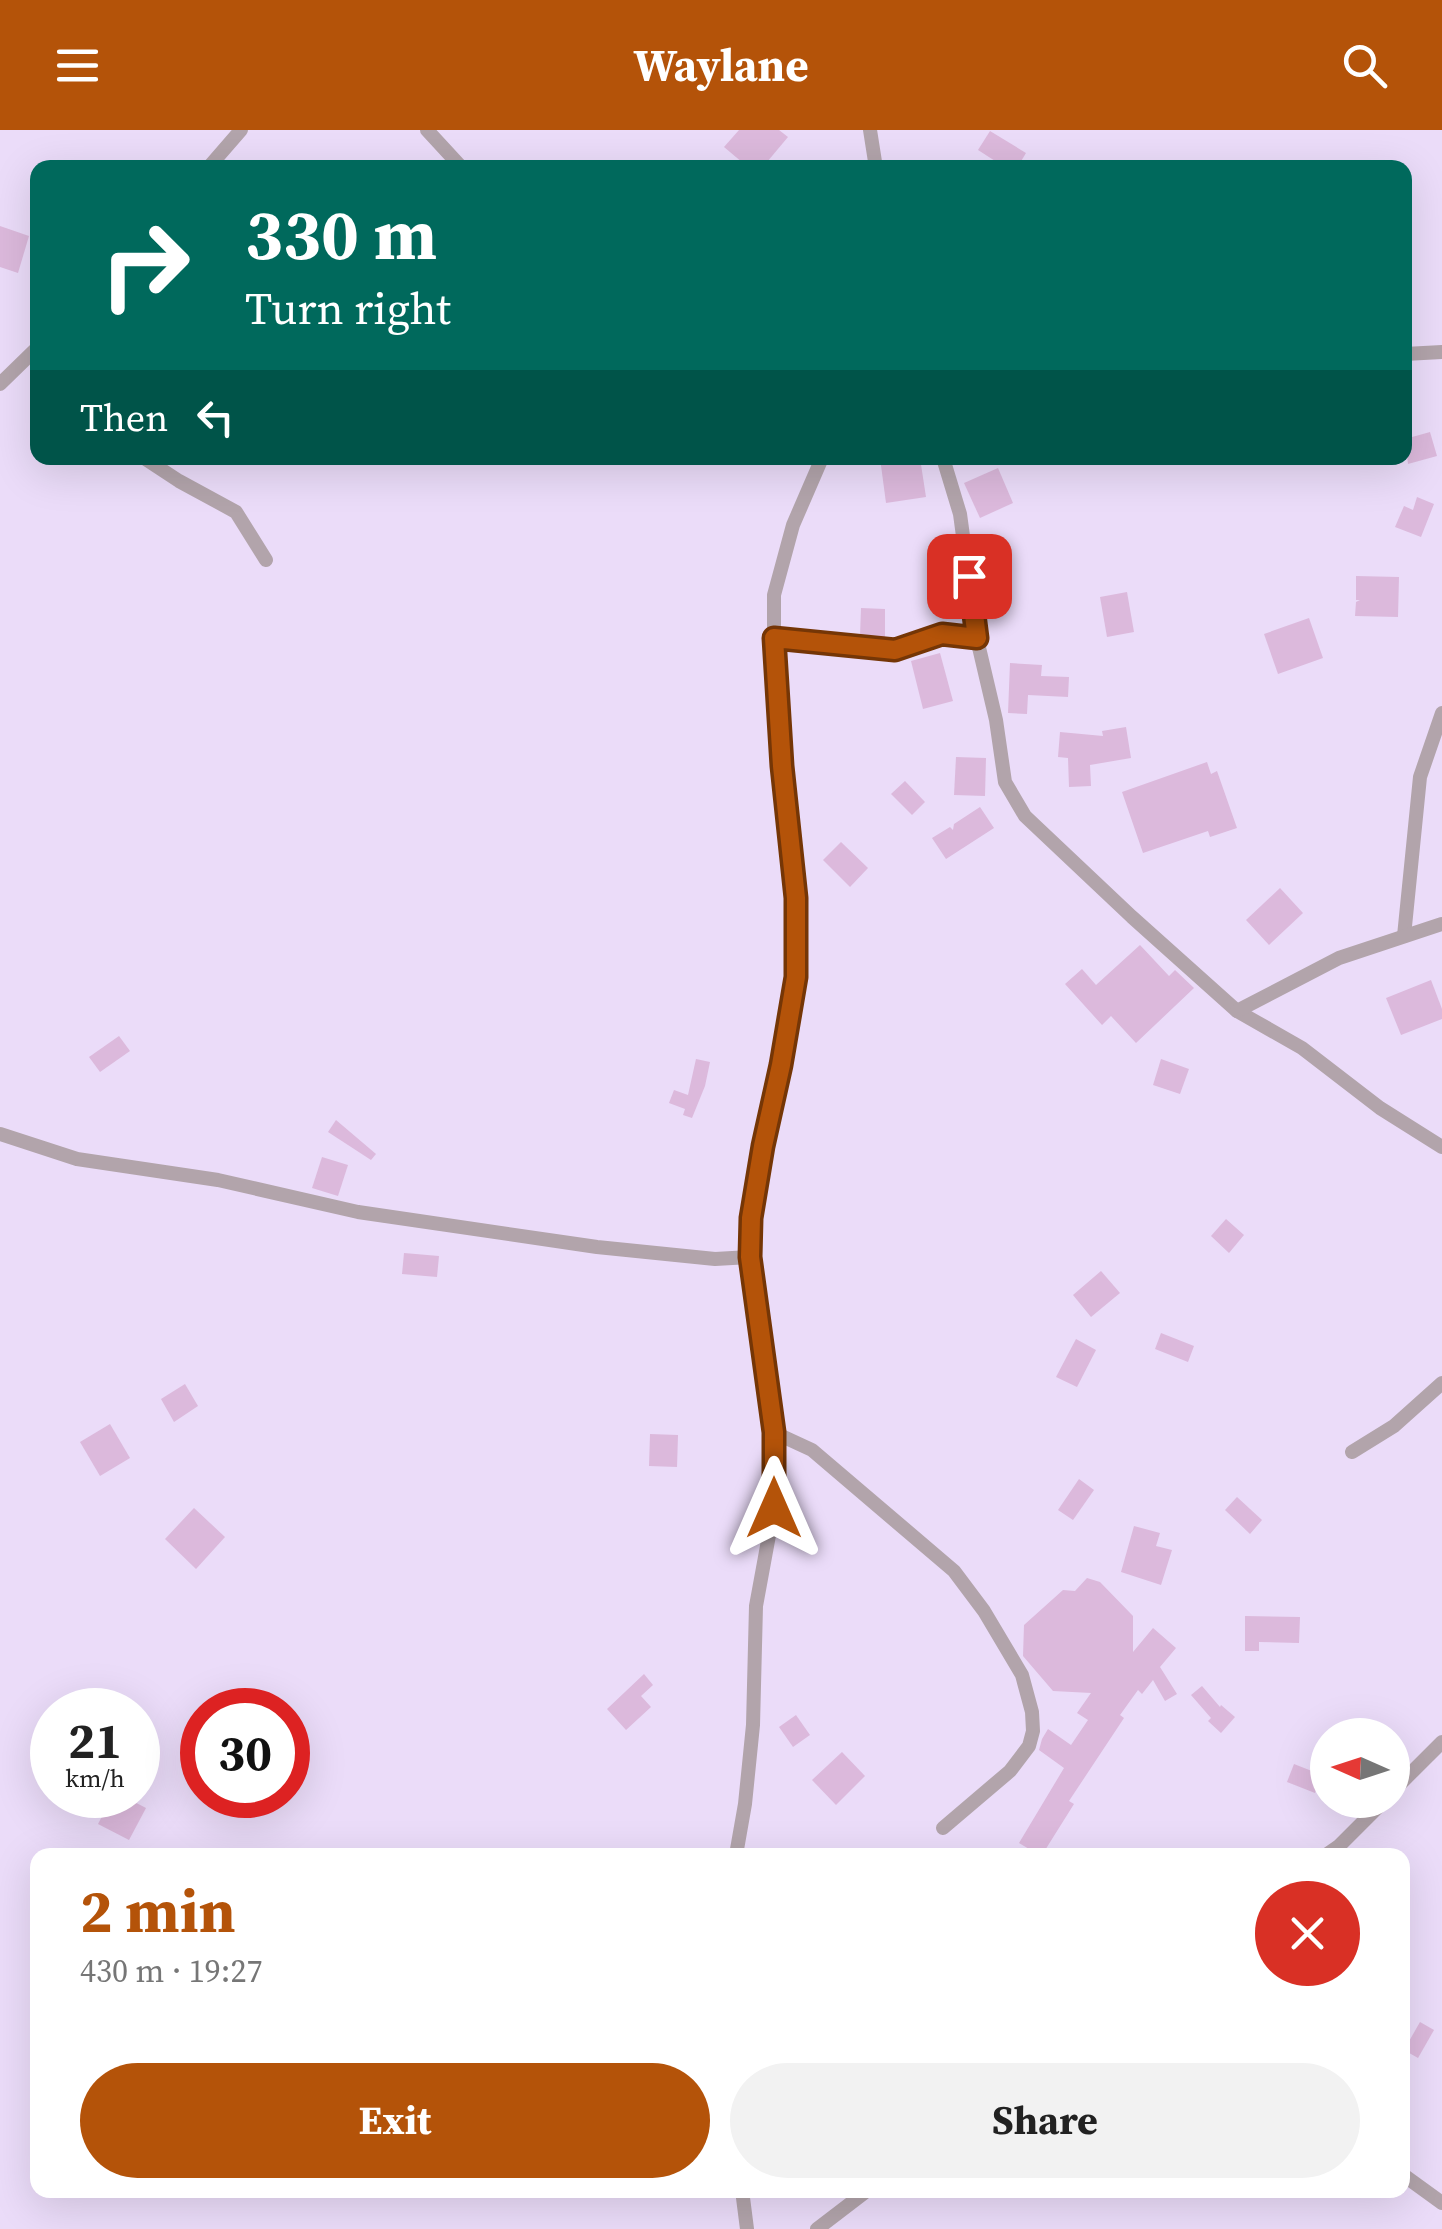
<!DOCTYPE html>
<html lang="en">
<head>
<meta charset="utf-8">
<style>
	:root { --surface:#fff; --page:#f2f2f2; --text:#222; --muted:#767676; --accent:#b45309 }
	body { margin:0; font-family:"Source Serif 4",serif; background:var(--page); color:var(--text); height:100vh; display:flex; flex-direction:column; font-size:38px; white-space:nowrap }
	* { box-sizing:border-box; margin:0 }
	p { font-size:32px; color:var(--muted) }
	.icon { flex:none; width:55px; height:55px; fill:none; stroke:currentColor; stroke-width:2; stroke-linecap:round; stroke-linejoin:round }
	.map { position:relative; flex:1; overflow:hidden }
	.panel { position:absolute; left:30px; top:1718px; width:1380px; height:350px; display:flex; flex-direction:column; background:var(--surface); border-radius:20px; box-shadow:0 10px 40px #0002 }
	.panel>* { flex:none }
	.guide { position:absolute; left:30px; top:30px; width:1382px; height:305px; border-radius:20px; box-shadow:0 10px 40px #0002; background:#00695c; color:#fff; overflow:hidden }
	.needle { width:65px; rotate:273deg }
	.fabs { position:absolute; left:1310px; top:1588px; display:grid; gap:20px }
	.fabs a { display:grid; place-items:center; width:100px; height:100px; border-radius:50%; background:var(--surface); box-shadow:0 10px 40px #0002; font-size:50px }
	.speed { position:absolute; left:30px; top:1558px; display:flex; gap:20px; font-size:50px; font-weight:700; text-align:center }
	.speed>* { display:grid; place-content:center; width:130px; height:130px; border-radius:50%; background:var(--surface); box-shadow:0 10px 40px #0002; line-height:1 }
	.speed small { font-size:25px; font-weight:400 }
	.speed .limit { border:15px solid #d22; background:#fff; color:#111 }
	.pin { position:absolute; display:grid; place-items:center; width:85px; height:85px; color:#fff; margin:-42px; border-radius:20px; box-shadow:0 5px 15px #0006 }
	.me { position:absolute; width:110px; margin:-55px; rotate:0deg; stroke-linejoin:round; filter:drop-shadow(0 0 8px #0008) }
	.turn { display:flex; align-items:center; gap:35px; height:210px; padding:0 50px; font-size:45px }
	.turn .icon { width:130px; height:130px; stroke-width:2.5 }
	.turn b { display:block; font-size:70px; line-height:85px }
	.then { display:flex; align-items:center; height:95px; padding:0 50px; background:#0003; gap:20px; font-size:38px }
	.round { display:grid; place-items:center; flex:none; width:105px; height:105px; border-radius:52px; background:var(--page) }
	.head { display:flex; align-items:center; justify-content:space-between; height:170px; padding:0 50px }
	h1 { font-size:60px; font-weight:700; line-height:75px; color:var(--accent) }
	.primary-button { display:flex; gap:20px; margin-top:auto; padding:20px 50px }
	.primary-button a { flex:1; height:115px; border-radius:60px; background:var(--accent); color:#fff; font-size:40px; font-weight:700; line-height:115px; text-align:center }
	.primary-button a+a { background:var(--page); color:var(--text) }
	header { display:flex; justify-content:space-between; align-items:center; height:130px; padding:0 50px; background:var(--accent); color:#fff; font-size:45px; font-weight:700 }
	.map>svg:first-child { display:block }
	.building { fill:#dcb9dc }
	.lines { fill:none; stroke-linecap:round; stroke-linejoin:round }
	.minor { stroke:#b2a4ab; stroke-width:14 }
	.route-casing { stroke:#753606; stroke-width:25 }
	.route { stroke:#b45309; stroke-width:18 }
</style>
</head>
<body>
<header><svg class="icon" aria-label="menu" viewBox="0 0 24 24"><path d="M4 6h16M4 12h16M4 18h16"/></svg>Waylane<svg class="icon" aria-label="search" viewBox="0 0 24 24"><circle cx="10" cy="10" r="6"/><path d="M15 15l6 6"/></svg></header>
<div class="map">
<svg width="1442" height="2099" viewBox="0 0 1442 2099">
	<rect width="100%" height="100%" fill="#ebdcf9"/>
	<g class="building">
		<path d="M739,0H779L788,7L762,38H749L724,17Z"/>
		<path d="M990,1L1026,23L1017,38H1006L978,20Z"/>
		<path d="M0,96L29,106L18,143L0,137Z"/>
		<path d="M1430,302L1437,326L1408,334L1405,309Z"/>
		<path d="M880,328H920L926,367L886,373Z"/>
		<path d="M998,338L1013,373L980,388L964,353Z"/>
		<path d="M1417,367L1434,374L1421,407L1395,397L1404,376L1413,380Z"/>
		<path d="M1356,446L1399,447L1398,487L1355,486L1356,472L1360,470H1356Z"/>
		<path d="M1127,462L1134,502L1107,507L1100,467Z"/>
		<path d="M861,478L885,479V508L860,506Z"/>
		<path d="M1309,488L1323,528L1278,544L1264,504Z"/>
		<path d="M940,523L953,571L923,579L911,531Z"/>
		<path d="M1010,533L1042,535L1041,546L1069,547L1068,567L1028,565L1027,584L1008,583Z"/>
		<path d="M1126,597L1131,628L1090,635L1091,656L1069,657L1068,628L1058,627L1060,602L1103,606L1102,601Z"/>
		<path d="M956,627L986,628L985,666L954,665Z"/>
		<path d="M1207,632L1211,644L1217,641L1237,698L1210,707L1208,701L1143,723L1122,662Z"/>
		<path d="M905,651L925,672L912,685L891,664Z"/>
		<path d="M980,677L994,698L946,729L932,708L950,697L953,700L954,694Z"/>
		<path d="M841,712L868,738L850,757L823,730Z"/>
		<path d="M1280,758L1303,783L1269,815L1246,790Z"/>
		<path d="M1140,815L1169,846L1175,840L1194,858L1136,913L1111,886L1102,895L1065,854L1082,839L1096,855Z"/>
		<path d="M1431,850L1442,879V889L1401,905L1386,868Z"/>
		<path d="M119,906L130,921L100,942L89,927Z"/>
		<path d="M696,929L710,932L705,956L692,988L683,985L685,979L669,973L674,960L688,965Z"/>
		<path d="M1161,929L1189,939L1180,964L1153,955Z"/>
		<path d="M336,990L376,1024L371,1030L328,1002Z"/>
		<path d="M322,1027L348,1035L338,1066L312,1058Z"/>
		<path d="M1226,1089L1244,1105L1229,1123L1211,1106Z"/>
		<path d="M404,1123L439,1126L437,1147L402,1144Z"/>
		<path d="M1101,1141L1120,1163L1091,1187L1073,1165Z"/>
		<path d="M1161,1203L1194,1216L1188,1232L1155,1219Z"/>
		<path d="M1076,1209L1096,1220L1077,1257L1056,1247Z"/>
		<path d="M185,1254L198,1276L174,1292L161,1269Z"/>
		<path d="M110,1294L130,1328L100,1346L80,1312Z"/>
		<path d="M650,1304L678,1305L677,1337L649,1336Z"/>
		<path d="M1079,1349L1094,1360L1073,1390L1058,1380Z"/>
		<path d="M1237,1367L1262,1390L1250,1404L1225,1380Z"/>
		<path d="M194,1378L225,1407L196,1439L165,1409Z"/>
		<path d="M1134,1396L1160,1403L1156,1416L1172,1420L1161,1455L1121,1442Z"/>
		<path d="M1087,1448L1100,1452L1133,1486V1522L1153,1498L1176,1518L1160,1537L1177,1564L1165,1571L1153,1550L1142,1564L1138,1560L1120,1585L1124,1588L1069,1671L1074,1674L1042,1725H1039L1019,1713L1064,1638L1039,1620L1042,1609L1048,1599L1071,1615L1088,1590L1077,1583L1091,1563L1053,1561L1023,1526L1024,1495L1063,1460L1075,1461Z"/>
		<path d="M1245,1486L1300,1487L1299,1513L1259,1512V1521H1245Z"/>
		<path d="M644,1544L653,1555L641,1566L651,1577L626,1600L607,1579Z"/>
		<path d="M1202,1556L1220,1577L1221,1575L1235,1587L1221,1603L1208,1591L1211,1588L1191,1565Z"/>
		<path d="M796,1585L810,1605L793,1617L779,1597Z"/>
		<path d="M842,1622L865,1646L836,1675L812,1650Z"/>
		<path d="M1294,1634L1322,1645L1315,1663L1287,1652Z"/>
		<path d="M113,1665H121L146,1678L129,1710L98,1694Z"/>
		<path d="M1420,1892L1434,1900L1418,1928L1404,1920Z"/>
	</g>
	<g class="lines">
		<g class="minor">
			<path d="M427,0L462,38"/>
			<path d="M870,0L876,38"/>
			<path d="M208,38L241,0"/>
			<path d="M1405,224L1442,222"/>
			<path d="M0,254L38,217"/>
			<path d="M144,328L179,351L236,382L266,430"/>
			<path d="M943,328L960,384L977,509L996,590L1005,652L1025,686L1132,787L1237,881L1302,918L1380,978L1442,1017"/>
			<path d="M774,508L895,520L942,504L977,509"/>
			<path d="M1404,806L1420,647L1442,583"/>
			<path d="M1237,881L1339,828L1442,794"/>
			<path d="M0,1004L77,1029L218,1050L358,1082L597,1117L715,1129L750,1127"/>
			<path d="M773,1302L812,1320L954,1441L984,1481L1022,1545L1032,1582L1033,1601L1029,1616L1010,1641L943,1698"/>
			<path d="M1352,1322L1394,1296L1442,1253"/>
			<path d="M1392,1662L1442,1612"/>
			<path d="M736,1725L745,1674L753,1595L756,1476L774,1378L773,1302L750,1127L751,1088L763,1016L786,910L796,847V768L781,636L774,508V465L793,395L822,328"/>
			<path d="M1326,1725L1339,1716L1385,1670"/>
			<path d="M1402,2044L1442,2073"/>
			<path d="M742,2060L747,2099"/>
			<path d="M817,2099L868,2060"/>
		</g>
	</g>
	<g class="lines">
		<defs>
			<path id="route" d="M774,1378V1302L750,1127L751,1088L763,1016L781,935L796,847V768L782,636L774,508L895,520L942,504L977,508L969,446"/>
		</defs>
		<use href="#route" class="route-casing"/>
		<use href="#route" class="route"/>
	</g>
</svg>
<div class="fabs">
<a><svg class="needle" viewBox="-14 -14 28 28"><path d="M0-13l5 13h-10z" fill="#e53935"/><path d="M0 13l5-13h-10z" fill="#767676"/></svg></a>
</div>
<div class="speed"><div>21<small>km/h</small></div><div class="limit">30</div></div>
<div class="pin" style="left:969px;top:446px;background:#d93025"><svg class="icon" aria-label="arrive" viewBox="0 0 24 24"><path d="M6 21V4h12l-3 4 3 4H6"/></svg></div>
<svg class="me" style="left:774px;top:1378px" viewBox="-20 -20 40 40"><path d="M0-17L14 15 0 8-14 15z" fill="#b45309" stroke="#fff" stroke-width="4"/></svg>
<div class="guide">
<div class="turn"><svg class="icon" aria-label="right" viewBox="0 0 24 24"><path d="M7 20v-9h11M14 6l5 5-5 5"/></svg><div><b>330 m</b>Turn right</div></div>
<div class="then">Then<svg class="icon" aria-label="left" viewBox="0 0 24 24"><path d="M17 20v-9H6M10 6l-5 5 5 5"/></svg></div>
</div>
<section class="panel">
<div class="head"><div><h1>2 min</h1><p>430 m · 19:27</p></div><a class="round" style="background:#d93025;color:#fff"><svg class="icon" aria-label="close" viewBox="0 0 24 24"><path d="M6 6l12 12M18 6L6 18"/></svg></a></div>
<div class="primary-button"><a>Exit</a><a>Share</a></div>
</section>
</div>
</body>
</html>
